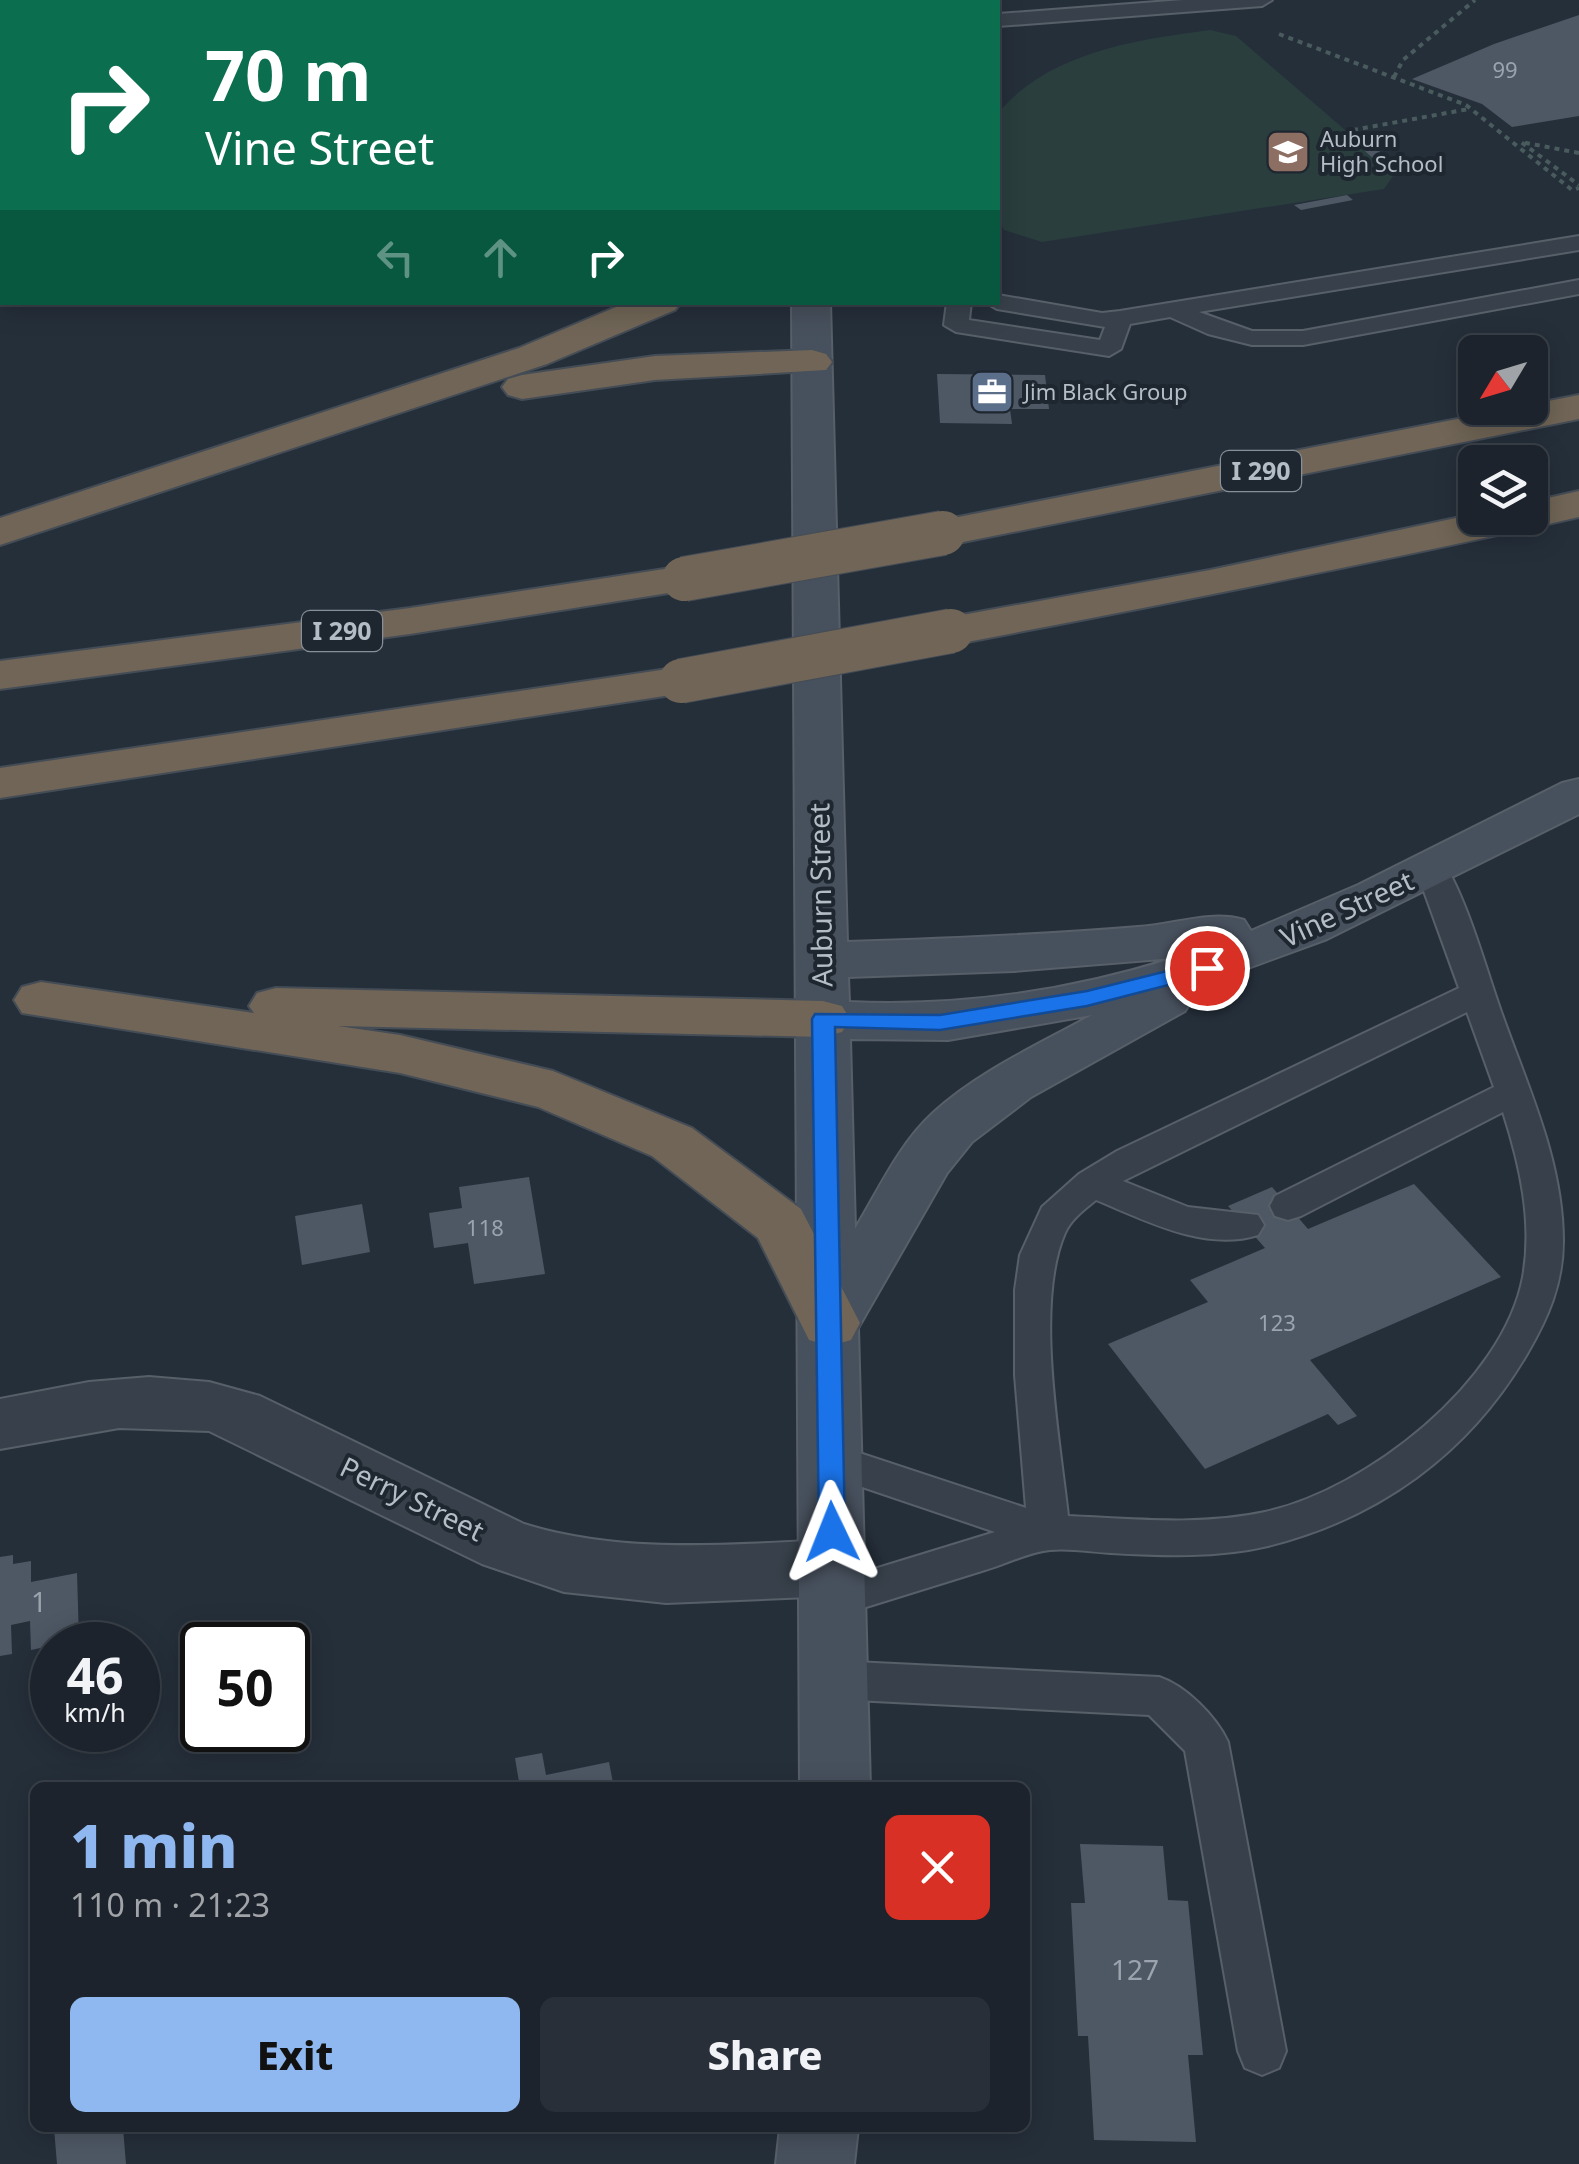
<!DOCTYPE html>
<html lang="en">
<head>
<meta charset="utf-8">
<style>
	:root { --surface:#1c232c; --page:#292f38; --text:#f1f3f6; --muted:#a0a4a9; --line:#3a4048; --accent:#90b8f0 }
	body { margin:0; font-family:"Noto Sans",sans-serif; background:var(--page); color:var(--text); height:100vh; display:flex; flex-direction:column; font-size:38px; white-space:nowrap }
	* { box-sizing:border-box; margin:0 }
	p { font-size:32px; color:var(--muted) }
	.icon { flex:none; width:55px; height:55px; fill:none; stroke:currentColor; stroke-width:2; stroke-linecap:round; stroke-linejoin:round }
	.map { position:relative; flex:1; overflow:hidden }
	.drawer { position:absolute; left:30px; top:1782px; width:1000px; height:350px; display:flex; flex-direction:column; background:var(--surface); border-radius:15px; box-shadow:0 5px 25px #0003,0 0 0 2px var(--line) }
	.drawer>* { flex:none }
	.guide { position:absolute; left:0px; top:0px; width:1000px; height:305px; box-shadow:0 5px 25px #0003,0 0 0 2px var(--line); background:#0b6e4f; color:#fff; overflow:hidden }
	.needle { width:65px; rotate:232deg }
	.controls { position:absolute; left:1458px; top:335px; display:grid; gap:20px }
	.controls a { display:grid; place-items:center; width:90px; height:90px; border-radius:15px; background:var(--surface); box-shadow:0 5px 25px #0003,0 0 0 2px var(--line); font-size:50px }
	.speed { position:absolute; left:30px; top:1622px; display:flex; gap:20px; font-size:50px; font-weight:700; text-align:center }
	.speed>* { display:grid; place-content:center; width:130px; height:130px; border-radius:50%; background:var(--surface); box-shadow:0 5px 25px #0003,0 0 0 2px var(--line); line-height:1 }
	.speed small { font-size:25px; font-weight:400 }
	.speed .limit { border:5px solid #111; border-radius:15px; background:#fff; color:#111 }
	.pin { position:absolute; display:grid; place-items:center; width:85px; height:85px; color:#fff; margin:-42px; border:5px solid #fff; border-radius:50%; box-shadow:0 2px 10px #0007 }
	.me { position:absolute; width:110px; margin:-55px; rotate:358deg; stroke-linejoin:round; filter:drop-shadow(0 0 8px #0008) }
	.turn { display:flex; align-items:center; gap:35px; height:210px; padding:0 40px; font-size:45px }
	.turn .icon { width:130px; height:130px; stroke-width:2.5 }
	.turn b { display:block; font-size:70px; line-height:85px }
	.lanes { display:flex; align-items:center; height:95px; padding:0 40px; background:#0003; justify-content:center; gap:50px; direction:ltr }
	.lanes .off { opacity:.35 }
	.round { display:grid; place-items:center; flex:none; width:105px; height:105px; border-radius:15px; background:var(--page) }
	.summary { display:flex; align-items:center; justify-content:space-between; height:170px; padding:0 40px }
	h1 { font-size:60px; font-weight:800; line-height:75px; color:var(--accent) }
	.primary-button { display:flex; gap:20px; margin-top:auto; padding:20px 40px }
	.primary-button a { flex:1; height:115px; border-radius:15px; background:var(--accent); color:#111; font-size:40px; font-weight:800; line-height:115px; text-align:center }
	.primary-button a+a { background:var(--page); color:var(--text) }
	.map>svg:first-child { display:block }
	.green { fill:#2a3e3e }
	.building { fill:#4e5865 }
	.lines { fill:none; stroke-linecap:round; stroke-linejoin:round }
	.lane-casing { stroke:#575f69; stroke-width:4 }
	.street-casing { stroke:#575f69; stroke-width:4 }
	.secondary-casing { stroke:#575f69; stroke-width:4 }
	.highway-casing { stroke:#444c56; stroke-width:4 }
	.path { stroke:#495b5d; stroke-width:4; stroke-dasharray:5 5; stroke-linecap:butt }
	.lane { fill:#38414b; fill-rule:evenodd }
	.street { fill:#38414b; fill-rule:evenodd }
	.secondary { fill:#47505d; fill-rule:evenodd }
	.highway { fill:#706556; fill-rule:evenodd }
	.highway-bridge-casing { stroke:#444c56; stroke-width:46; stroke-linecap:butt }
	.highway-bridge { stroke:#706556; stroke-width:44 }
	.route { fill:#1a73e8; stroke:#114b97; stroke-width:2.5 }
	.labels { text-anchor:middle; stroke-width:8; stroke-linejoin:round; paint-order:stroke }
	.number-label { font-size:22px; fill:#9aa3ae }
	.far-poi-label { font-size:22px; fill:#b4bcc6; stroke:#1e2630; text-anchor:start }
	.shield { fill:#1e2630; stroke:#878f99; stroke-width:2.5 }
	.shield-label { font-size:25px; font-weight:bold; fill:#b4bcc6 }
	.street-label { font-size:28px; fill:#b4bcc6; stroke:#1e2630 }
	.near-number-label { font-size:28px; fill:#9aa3ae }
</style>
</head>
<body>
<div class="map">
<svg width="1579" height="2164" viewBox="0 0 1579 2164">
	<rect width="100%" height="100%" fill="#252f3a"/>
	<path class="green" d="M1210,30L1236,36L1395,173L1384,189L1042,242L1004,230L998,220V113C1049,52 1135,40 1210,30Z"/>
	<g class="building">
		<path d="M1579,15V116L1512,127L1482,104L1412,79L1494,44Z"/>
		<path d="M1360,134L1387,158L1375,160L1348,136Z"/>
		<path d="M1347,195L1353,200L1301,210L1294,205Z"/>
		<path d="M937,374L1045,375L1049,409H1010L1012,424L940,423Z"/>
		<path d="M529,1177L545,1274L474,1284L468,1243L434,1248L429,1213L462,1208L459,1187Z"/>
		<path d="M1414,1184L1501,1277L1310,1360L1357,1416L1338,1425L1328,1414L1205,1469L1108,1344L1208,1302L1190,1280L1265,1248L1228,1206L1272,1187L1308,1229Z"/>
		<path d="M362,1204L370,1252L302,1265L295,1216Z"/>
		<path d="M13,1555V1564L31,1561V1582L77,1573L79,1640L31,1650L30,1621L11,1625L12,1654L0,1656V1557Z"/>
		<path d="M542,1753L546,1775L609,1762L614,1788H520L515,1758Z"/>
		<path d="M1080,1844L1163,1846L1168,1900L1188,1901L1203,2055H1188L1196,2142L1094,2140L1088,2036H1078L1071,1903H1085Z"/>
		<path d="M54,2128H123L126,2164H57Z"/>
	</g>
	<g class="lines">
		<defs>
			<g id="lane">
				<rect x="281" y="0" width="20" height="2"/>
				<path d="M1183,0H1272L1262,6L998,26V14Z"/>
				<path d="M1579,236V250L1199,312L1252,331H1303L1579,280V294L1303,345H1252L1208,334L1170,317L1130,324L1121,349L1109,356L956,332L944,325L947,302H971L969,320L1100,340L1105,327L997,309L985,302H998V295L1102,313L1120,311Z"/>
				<path d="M1432,859L1443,862C1467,898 1487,973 1503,1017C1529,1090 1563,1162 1563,1241C1563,1284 1548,1318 1527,1354C1469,1453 1380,1518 1268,1546C1217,1558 1163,1556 1111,1553C1091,1552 1070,1548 1050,1550C1029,1552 1006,1564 985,1570C935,1586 884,1601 834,1617L819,1612L813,1599L819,1586L995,1532L815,1471L809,1459L815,1447L829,1443L1026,1508L1015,1375V1290L1020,1255L1042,1207L1079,1174L1117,1151L1459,988L1416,869L1421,862ZM1467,1012L1494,1087L1275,1196L1270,1206L1275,1216L1288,1220L1301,1216L1503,1112C1520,1165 1533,1222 1523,1277C1503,1383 1366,1490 1265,1512C1200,1526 1133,1519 1068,1516C1060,1441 1034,1303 1065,1233C1071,1219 1085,1209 1096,1200C1145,1220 1204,1252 1258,1235L1264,1225L1258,1215L1188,1207L1123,1181Z"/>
				<path d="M834,1661L1159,1677C1186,1686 1216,1716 1228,1742L1286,2051L1279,2068L1262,2075L1245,2068L1238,2051L1185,1751L1149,1715L834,1699L819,1693L812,1680L819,1667Z"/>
			</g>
			<g id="street">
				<rect x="0" y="142" width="2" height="20"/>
				<path d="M149,1377L209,1382L260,1396L524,1524C624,1555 730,1544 834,1540L857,1548L867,1568L857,1588L834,1596L666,1603L564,1592L482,1564L209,1431L119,1428L0,1449V1399L89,1382Z"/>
			</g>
			<g id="secondary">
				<path d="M719,0H751L752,2H721Z"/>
				<path d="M792,302H830L847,942C945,939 1041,935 1138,927C1173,925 1210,910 1244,920L1251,931L1358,885L1562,783L1579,779V814L1327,939L1188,990L1193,998L1185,1011L1031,1097L972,1142L947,1173L858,1328L870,1788H800ZM1174,958C1070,991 958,1007 849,1002L848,977L1014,971ZM1092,1015C1038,1045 979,1071 933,1113C899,1144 878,1191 855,1229L850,1039L948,1040Z"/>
				<path d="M780,2128H858L854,2164H776Z"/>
			</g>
			<g id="highway">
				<path d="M628,302H681L675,310L547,364L0,545V518L519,348Z"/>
				<path d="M812,350L826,354L832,362L826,370L655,380L522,399L508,395L502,387L508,379L522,375L655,356Z"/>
				<path d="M1579,395V419L943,546L928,542L922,533L928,524L943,520Z"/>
				<path d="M1579,491V517C1371,564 1161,605 951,645L935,641L928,631L935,621L951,617L1210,570L1475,514V518H1530V502Z"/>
				<path d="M684,566L700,570L706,579L700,588L410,634L0,689V661L410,608Z"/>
				<path d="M681,667L697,671L704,681L697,691L0,798V768Z"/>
				<path d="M41,982L254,1013L249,1006L257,993L276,988L823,1001L842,1006L850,1019L842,1032L823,1037L338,1026L400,1035L553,1071L692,1128L801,1209L860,1323L851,1340L830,1346L809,1340L758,1238L652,1156L538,1107L400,1073L22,1013L14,1000L22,987Z"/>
			</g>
		</defs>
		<use href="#lane" class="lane-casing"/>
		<use href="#street" class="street-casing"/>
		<use href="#secondary" class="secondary-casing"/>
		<use href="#highway" class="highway-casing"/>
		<g class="path">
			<path d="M1279,34L1466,105L1572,190L1579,188"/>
			<path d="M1394,77L1403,60L1475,0"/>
			<path d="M1353,130L1469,109"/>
			<path d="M1579,153L1521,142L1579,185"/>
		</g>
		<use href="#lane" class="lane"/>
		<use href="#street" class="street"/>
		<use href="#secondary" class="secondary"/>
		<use href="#highway" class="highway"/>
		<defs>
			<g id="highway-bridge">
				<path d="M684,579L943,533"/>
				<path d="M681,681L951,631"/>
			</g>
		</defs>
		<use href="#highway-bridge" class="highway-bridge-casing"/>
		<use href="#highway-bridge" class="highway-bridge"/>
	</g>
	<path class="route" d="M1207,961L1218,968L1215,973L1087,1006L940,1030L835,1027L845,1532L841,1540L832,1543L823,1540L819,1532L812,1019L815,1014L940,1015L1087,991Z"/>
	<defs>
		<symbol id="school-square" viewBox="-11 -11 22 22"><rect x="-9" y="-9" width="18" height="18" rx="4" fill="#8d6e63" stroke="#1e2630"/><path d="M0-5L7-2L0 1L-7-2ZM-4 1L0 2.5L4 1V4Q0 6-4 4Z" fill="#fff"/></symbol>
		<symbol id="office-square" viewBox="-11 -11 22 22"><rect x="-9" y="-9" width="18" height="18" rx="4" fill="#5c6f8a" stroke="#1e2630"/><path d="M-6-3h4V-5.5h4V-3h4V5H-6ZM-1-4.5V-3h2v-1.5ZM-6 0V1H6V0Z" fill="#fff"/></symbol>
	</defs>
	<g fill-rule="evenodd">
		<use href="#school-square" x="1263" y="127" width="50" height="50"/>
		<use href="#office-square" x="967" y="367" width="50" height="50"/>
	</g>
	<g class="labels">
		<g class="number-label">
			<text x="1505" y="78">99</text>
			<text x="485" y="1236">118</text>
			<text x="1277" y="1331">123</text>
		</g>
		<g class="far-poi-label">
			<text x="1320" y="147">Auburn<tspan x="1320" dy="25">High School</tspan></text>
			<text x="1024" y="400">Jim Black Group</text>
		</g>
		<g class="shield">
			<rect x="1221" y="451" width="80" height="40" rx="8"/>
			<rect x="302" y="611" width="80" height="40" rx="8"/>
		</g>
		<g class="shield-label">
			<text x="1261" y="480">I 290</text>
			<text x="342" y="640">I 290</text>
		</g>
		<g class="street-label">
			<text transform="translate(821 895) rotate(-91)" y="10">Auburn Street</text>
			<text transform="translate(1347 909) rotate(-25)" y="10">Vine Street</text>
			<text transform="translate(412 1499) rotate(26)" y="10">Perry Street</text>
		</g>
		<g class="near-number-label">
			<text x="39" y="1612">1</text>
			<text x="1135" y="1980">127</text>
		</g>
	</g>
</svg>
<div class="controls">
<a><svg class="needle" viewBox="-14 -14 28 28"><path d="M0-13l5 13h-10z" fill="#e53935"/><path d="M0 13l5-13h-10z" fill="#a0a4a9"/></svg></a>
<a><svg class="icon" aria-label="layers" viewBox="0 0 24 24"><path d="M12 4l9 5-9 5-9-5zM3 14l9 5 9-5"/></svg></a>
</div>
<div class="speed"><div>46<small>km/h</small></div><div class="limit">50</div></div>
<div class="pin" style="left:1207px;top:968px;background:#d93025"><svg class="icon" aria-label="arrive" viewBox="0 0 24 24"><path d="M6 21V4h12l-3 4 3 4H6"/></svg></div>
<svg class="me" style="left:832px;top:1532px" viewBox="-20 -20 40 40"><path d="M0-17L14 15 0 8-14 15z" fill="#1a73e8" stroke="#fff" stroke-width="4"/></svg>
<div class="guide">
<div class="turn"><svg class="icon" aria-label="right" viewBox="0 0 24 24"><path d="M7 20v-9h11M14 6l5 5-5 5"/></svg><div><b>70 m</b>Vine Street</div></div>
<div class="lanes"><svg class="icon off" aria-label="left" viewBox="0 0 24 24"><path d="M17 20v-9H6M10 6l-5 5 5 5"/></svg><svg class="icon off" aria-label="ahead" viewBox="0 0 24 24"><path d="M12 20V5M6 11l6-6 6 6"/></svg><svg class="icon" aria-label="right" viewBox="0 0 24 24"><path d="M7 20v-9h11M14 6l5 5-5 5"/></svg></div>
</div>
<section class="drawer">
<div class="summary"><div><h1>1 min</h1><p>110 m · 21:23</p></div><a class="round" style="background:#d93025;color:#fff"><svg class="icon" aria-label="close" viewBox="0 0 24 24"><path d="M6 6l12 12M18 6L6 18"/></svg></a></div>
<div class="primary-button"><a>Exit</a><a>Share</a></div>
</section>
</div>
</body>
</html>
